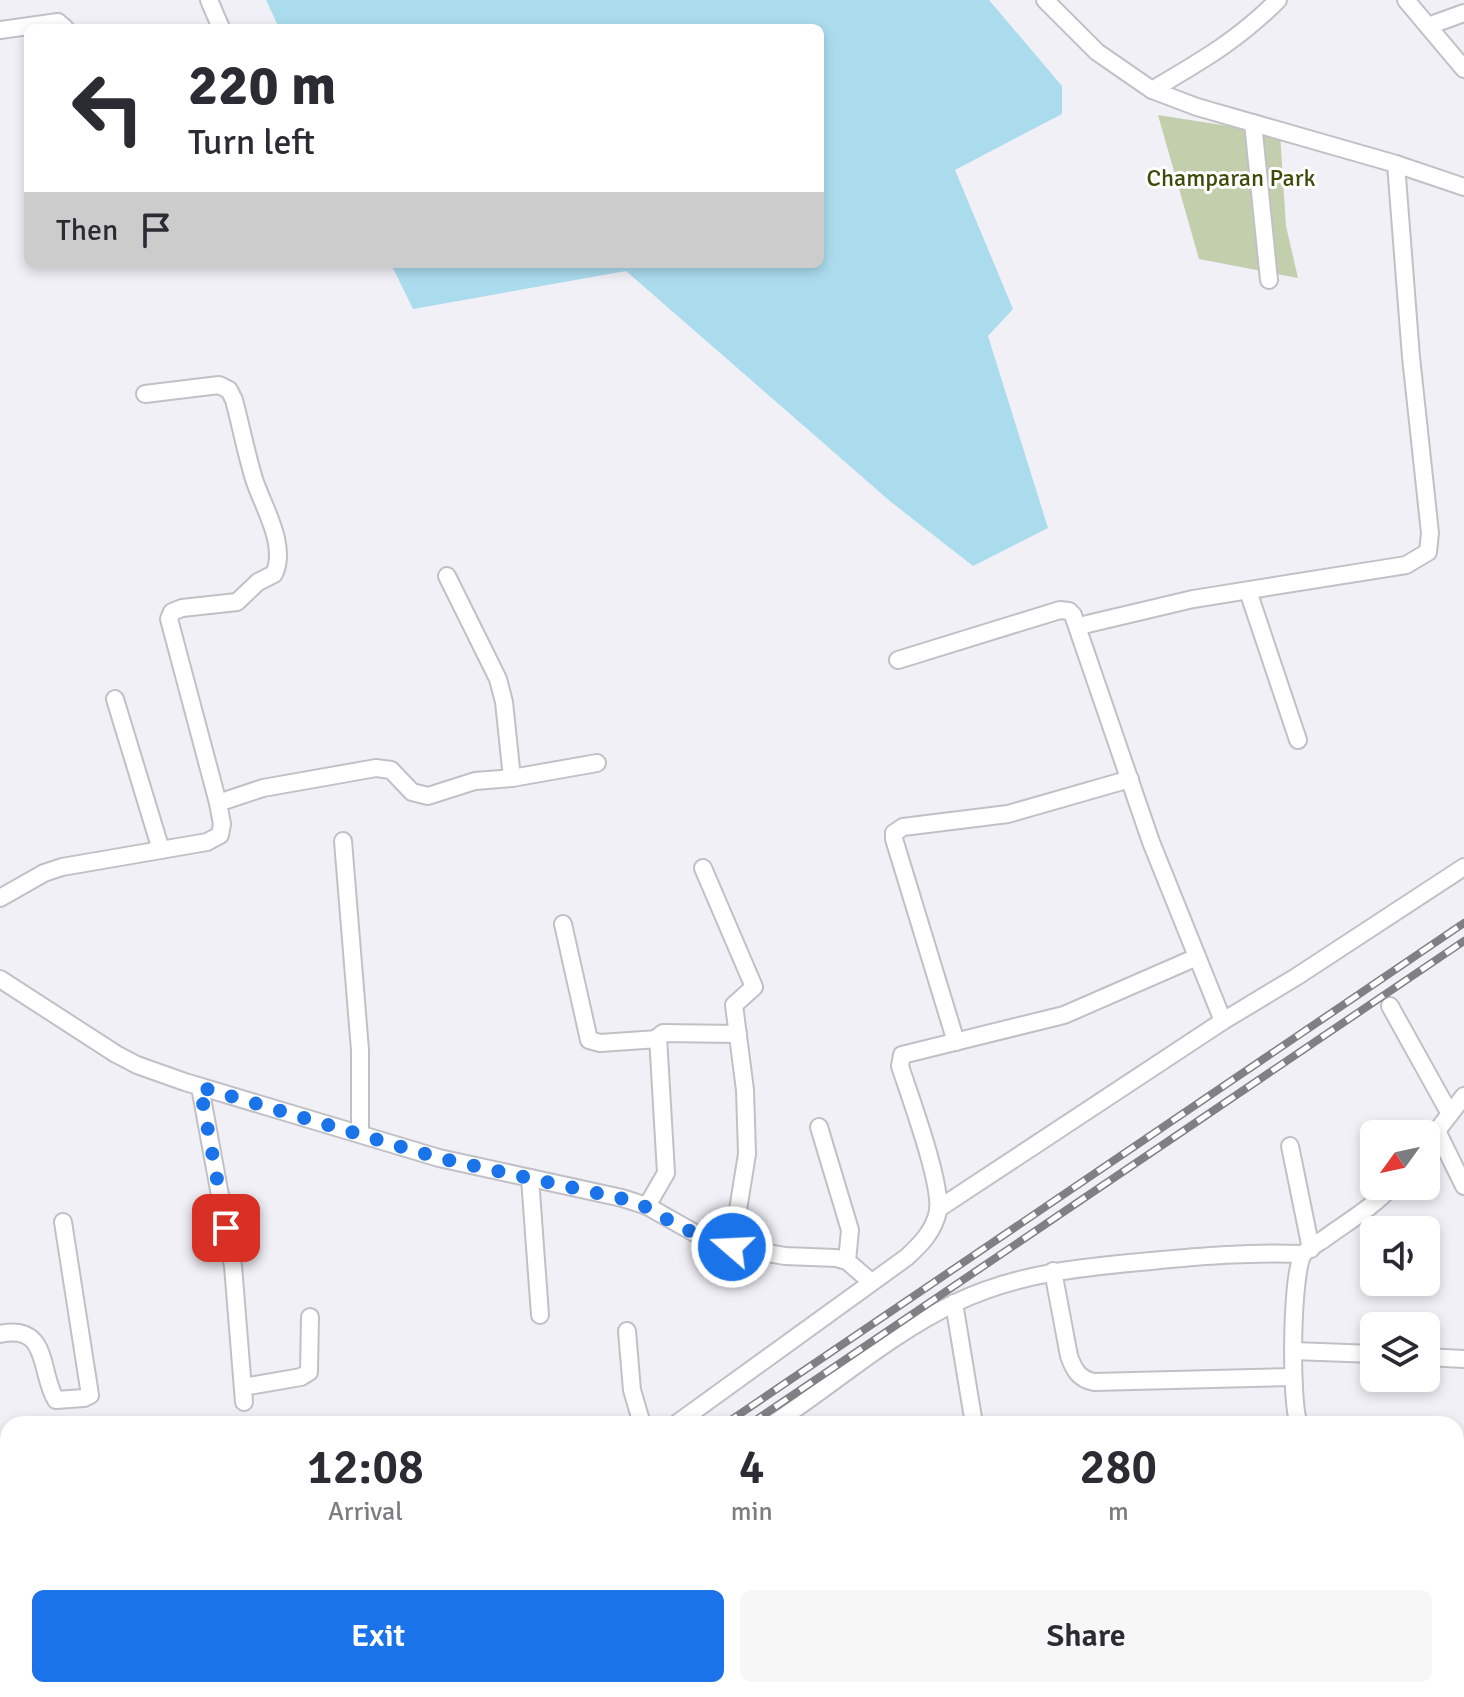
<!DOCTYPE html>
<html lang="en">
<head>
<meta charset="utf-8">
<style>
	:root { --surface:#fff; --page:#f7f7f7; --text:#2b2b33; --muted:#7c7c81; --accent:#1a73e8 }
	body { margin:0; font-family:Signika,sans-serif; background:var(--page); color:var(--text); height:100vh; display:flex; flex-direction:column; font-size:30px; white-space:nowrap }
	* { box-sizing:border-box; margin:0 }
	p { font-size:26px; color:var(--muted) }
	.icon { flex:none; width:44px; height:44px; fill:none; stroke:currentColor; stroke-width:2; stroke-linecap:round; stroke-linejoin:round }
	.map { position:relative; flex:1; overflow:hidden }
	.panel { position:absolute; left:0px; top:1416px; width:1464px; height:282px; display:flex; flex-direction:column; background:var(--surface); border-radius:24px 24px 0 0; box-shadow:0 4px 12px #0003 }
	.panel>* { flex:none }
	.guide { position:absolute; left:24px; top:24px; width:800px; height:244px; border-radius:12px; box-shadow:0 4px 12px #0003; background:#fff; color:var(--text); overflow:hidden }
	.needle { width:52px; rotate:237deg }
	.tools { position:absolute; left:1360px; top:1120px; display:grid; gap:16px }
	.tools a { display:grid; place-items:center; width:80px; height:80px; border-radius:12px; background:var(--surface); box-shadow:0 4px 12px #0003; font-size:40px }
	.pin { position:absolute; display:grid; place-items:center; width:68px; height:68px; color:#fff; margin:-34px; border-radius:16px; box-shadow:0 4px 12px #0006 }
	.me { position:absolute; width:88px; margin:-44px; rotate:289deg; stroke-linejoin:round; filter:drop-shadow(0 0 6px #0008) }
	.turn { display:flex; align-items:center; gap:28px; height:168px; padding:0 32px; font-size:36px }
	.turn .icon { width:104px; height:104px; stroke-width:2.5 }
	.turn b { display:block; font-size:56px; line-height:68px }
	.then { display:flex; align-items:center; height:76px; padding:0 32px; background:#0003; gap:16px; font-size:30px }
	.eta { display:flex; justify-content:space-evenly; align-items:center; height:136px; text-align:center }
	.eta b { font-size:48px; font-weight:600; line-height:56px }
	.cta { display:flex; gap:16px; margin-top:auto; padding:16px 32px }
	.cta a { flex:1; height:92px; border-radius:12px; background:var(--accent); color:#fff; font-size:32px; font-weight:600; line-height:92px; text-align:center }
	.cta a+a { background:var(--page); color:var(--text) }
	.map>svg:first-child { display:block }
	.green { fill:#c3ceac }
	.water { fill:#abdcee }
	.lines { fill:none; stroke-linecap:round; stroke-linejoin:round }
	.minor-casing { stroke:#c1c0c7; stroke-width:20 }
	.major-casing { stroke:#af6268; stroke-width:26 }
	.minor { stroke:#fff; stroke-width:16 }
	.major { stroke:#feb7bc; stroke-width:22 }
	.rail-casing { stroke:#807f84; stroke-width:8 }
	.rail { stroke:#fefefe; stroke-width:5; stroke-dasharray:15; stroke-linecap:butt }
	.route { stroke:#1a73e8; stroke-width:14; stroke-dasharray:0 25.2 }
	.labels { text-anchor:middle; stroke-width:6; stroke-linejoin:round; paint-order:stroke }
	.park-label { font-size:24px; fill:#3d4b0a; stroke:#fefefe }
</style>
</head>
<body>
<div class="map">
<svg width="1464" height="1697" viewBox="0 0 1464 1697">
	<rect width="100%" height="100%" fill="#f1f0f7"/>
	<path class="green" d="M1158,115L1280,134L1286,226L1298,278L1199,259Z"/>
	<path class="water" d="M266,0H989L1062,86V114L955,170L1013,309L988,336L1048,528L973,566L891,502L626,271L413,309L391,264H820V28H279Z"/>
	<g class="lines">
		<defs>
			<g id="minor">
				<path d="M209,0L221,28"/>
				<path d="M1045,0L1097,52L1152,90L1197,107L1396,164L1464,187"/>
				<path d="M1406,0L1464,69"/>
				<path d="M1428,26L1464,13"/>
				<path d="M0,30L58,22L65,28"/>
				<path d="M1152,90C1201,61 1237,41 1278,0"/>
				<path d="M1253,123L1269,280"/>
				<path d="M447,576L498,679L504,702L512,778"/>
				<path d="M1248,591L1298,740"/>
				<path d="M1079,626L1193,599L1406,565L1428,552L1430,533L1411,357L1396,164"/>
				<path d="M898,660L1060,610L1069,611L1073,615L1151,842L1223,1021"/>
				<path d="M115,699L161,850"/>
				<path d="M218,803L263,788L376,768L391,770L412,792L428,796L475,781L512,778L597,763"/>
				<path d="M343,841L360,1050V1133"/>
				<path d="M703,868L754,987L734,1005L745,1090L747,1154L732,1247"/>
				<path d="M0,898L44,873L62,867L207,842L220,835L222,824L218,803L169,619L172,612L182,608L237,602L258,582L274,574C288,545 262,505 254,479C246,453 241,426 234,400L229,390L219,385L145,394"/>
				<path d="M563,924L589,1040L600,1043L658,1039"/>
				<path d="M0,979L116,1054L137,1065L185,1082L439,1158L622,1198L647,1206L700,1236L732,1247L785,1256L836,1258L847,1261L870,1281"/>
				<path d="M1390,1006L1450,1114"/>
				<path d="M956,1042L894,839V833L903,827L1008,814L1130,779"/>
				<path d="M200,1087L233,1266L244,1402"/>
				<path d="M819,1127L850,1230L847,1261"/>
				<path d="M1437,1131L1464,1186"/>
				<path d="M1426,1145L1464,1096"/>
				<path d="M1290,1146L1311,1249"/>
				<path d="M530,1178L540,1315"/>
				<path d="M647,1206L666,1173L658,1037L663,1033L738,1034"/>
				<path d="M938,1209L1223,1021L1296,977L1464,867"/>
				<path d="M1053,1271L1069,1356C1074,1370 1079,1379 1094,1382L1292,1377"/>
				<path d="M954,1303L974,1424"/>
				<path d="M627,1331L632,1390L642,1424"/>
				<path d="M0,1334C50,1323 39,1373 56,1400L84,1398L90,1395L63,1222"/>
				<path d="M1294,1351L1374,1354"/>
				<path d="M1426,1357L1464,1359"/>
				<path d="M243,1387L301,1377L309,1372L310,1317"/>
				<path d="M676,1424L907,1257C921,1244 934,1231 938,1211C942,1183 910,1097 900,1066L902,1055L1064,1015L1197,957"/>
				<path d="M773,1424C834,1384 890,1334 955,1303C1017,1273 1083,1267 1151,1261C1202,1256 1251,1252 1302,1254"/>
				<path d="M1299,1424C1290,1404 1291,1268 1304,1253C1309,1248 1318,1243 1324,1239C1347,1222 1372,1208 1392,1186"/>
				<path d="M0,1479L8,1480"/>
				<path d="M260,1690L265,1697"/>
				<path d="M490,1690L493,1697"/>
				<path d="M805,1690L806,1697"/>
				<path d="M1027,1690L1028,1697"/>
				<path d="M1125,1690V1697"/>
				<path d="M279,1697L289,1690"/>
				<path d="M366,1697L376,1690"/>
			</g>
			<g id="major">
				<path d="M1456,1661L1464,1657"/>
				<path d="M1390,1697L1403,1690"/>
				<path d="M1433,1697L1446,1690"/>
			</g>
		</defs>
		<use href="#minor" class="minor-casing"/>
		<use href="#major" class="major-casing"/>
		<use href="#minor" class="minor"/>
		<use href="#major" class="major"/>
		<defs>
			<g id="rail">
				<path d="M725,1424L1464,923"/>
				<path d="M750,1424L1464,941"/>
				<path d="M322,1697L332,1690"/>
				<path d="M346,1697L356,1690"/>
			</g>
		</defs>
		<use href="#rail" class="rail-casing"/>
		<use href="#rail" class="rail"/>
	</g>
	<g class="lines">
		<path class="route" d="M226,1228L200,1087L439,1158L637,1202L682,1228L732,1247"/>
	</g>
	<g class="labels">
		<g class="park-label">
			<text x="1231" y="186">Champaran Park</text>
		</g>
	</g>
</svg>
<div class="tools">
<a><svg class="needle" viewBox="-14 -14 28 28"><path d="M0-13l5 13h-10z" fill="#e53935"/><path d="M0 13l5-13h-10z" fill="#7c7c81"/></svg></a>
<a><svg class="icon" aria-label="sound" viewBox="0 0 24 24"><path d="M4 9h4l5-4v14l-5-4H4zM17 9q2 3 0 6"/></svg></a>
<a><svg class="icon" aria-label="layers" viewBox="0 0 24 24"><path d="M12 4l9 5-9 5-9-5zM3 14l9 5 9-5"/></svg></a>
</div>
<div class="pin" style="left:226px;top:1228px;background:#d93025"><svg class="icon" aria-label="arrive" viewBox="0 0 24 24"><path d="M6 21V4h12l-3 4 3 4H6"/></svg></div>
<svg class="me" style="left:732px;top:1247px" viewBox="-20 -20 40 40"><circle r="17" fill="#1a73e8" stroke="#fff" stroke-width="3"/><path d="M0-11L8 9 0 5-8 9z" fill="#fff"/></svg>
<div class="guide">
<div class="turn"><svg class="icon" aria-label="left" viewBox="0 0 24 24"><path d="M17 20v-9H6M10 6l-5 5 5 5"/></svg><div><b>220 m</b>Turn left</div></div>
<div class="then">Then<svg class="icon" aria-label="arrive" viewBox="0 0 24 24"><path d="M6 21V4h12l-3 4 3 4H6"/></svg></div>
</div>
<section class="panel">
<div class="eta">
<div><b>12:08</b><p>Arrival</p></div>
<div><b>4</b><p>min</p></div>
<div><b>280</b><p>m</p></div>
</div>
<div class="cta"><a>Exit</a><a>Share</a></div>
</section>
</div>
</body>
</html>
